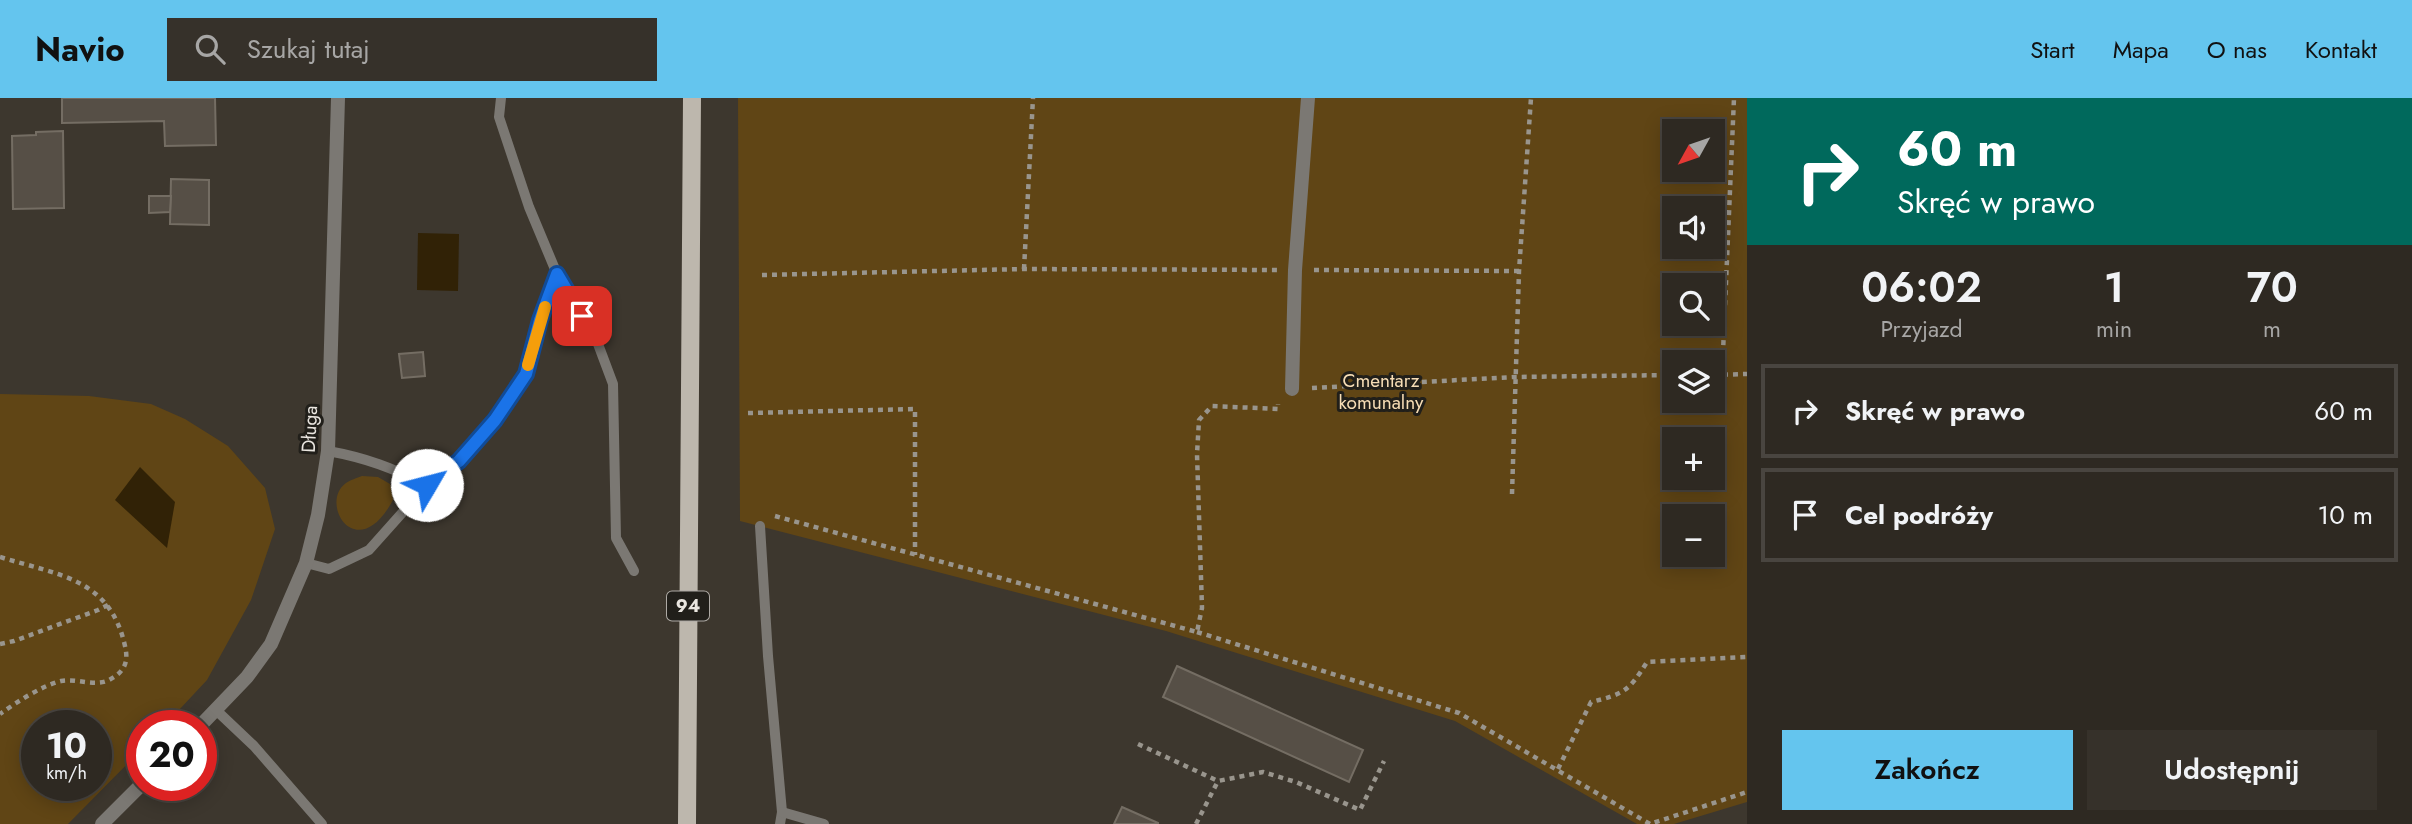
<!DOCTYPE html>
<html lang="pl">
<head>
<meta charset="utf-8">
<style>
	:root { --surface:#2e2922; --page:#36312a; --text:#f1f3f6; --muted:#a7a6a5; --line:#494540; --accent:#64c5ee }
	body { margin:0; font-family:Jost,sans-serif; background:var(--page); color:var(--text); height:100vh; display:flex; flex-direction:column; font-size:26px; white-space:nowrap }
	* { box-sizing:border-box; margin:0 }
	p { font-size:23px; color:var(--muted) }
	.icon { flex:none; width:38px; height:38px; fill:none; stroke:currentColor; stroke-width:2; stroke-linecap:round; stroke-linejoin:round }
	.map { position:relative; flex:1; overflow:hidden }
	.details { display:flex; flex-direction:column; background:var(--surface); width:665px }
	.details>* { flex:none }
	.banner { background:#00695c; color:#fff; overflow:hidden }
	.needle { width:46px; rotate:230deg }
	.controls { position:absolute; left:1662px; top:21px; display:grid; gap:14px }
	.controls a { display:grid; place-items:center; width:63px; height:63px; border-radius:0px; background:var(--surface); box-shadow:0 4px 18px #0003,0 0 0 2px var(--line); font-size:35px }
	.speed { position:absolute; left:21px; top:612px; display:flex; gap:14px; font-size:35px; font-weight:700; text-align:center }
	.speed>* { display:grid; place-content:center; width:91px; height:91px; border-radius:50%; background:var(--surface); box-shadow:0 4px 18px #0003,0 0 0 2px var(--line); line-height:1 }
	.speed small { font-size:18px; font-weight:400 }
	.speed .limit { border:10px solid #d22; background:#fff; color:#111 }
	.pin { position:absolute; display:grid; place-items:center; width:60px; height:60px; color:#fff; margin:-30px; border-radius:14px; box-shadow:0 4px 10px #0006 }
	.me { position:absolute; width:77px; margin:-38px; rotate:53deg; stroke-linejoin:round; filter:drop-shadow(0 0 5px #0008) }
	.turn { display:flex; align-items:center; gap:24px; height:147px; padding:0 35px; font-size:32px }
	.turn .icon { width:91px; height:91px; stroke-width:2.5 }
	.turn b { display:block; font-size:49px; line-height:60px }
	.eta { display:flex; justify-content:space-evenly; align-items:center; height:119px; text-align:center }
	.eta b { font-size:42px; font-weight:600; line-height:49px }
	.action { display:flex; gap:14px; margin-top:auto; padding:14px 35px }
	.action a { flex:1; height:80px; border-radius:0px; background:var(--accent); color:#111; font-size:28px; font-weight:600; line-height:80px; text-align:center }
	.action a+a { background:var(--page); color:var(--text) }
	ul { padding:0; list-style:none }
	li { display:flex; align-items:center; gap:21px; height:94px; margin:0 14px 10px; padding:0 21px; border:4px solid var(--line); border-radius:0px }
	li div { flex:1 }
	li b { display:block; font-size:26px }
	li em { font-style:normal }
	header { display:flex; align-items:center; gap:42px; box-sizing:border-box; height:98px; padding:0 35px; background:var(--accent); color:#111 }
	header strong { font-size:33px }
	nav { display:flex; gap:38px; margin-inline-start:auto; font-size:24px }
	.search { width:490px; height:63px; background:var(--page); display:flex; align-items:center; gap:18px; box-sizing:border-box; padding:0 24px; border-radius:0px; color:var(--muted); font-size:26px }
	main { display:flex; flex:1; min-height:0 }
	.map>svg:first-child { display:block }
	.green { fill:#604515; fill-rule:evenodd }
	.water { fill:#312206 }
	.building { fill:#564f46; stroke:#746d63; stroke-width:2 }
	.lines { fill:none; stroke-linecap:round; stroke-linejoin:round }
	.path { stroke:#99958d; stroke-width:4.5; stroke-dasharray:5 5; stroke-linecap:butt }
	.service { stroke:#7b7873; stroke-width:10 }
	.pedestrian { stroke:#7b7873; stroke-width:14 }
	.tertiary { stroke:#7b7873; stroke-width:14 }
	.primary { stroke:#bdb7ad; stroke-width:18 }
	.route-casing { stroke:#114b97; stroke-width:18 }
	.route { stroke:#1a73e8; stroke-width:12 }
	.slow { stroke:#f59e0b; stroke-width:12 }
	.labels { text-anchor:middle; stroke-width:6; stroke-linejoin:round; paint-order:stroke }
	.shield { fill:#211f1a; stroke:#aeaaa5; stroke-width:2 }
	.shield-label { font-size:18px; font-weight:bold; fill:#eae6e0 }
	.park-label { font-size:19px; fill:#f7ddb5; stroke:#211f1a }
	.street-label { font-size:19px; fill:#eae6e0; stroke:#211f1a }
</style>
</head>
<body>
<header>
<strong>Navio</strong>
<div class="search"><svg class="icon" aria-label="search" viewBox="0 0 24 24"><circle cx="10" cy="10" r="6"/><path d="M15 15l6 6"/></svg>Szukaj tutaj</div>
<nav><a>Start</a><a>Mapa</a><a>O nas</a><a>Kontakt</a></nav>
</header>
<main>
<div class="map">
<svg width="1747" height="726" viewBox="0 0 1747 726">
	<rect width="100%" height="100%" fill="#3d372e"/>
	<g class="green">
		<path d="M738,0H1747V704L1674,726H1637L1455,623L1166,533L740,423ZM1675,33H1713V72H1675ZM1675,110H1713V149H1675ZM1675,187H1713V226H1675ZM1675,264H1713V303H1675ZM1675,341H1713V380H1675ZM1675,418H1713V457H1675Z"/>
		<path d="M0,296L89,298L151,306L185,321L228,348L265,390L275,431L251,502L207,582L164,628H142V651L68,726H0ZM37,628H96V688H37Z"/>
		<path d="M362,378L378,379L390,386L393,402C357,469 318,405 346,385C350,382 357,380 362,378Z"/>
	</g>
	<g class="water">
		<path d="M418,135L459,136L458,193L417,192Z"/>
		<path d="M140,369L175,404L167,450L115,402Z"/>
	</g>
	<g class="building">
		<path d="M62,0H215L216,47L165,48L164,23L62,25Z"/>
		<path d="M63,33L64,110L13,111L12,38L36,37V34Z"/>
		<path d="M171,81L209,82V127L170,126Z"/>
		<path d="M149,98H171L170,114L149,115Z"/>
		<path d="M423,254L425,278L402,280L399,256Z"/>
		<path d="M1177,568L1363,652L1349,684L1163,599Z"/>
		<path d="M1122,709L1158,725V726H1114Z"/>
	</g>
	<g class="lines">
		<g class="path">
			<path d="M1024,171L1033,0"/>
			<path d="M1314,172L1519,173"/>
			<path d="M762,177L1024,171L1277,172"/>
			<path d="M1713,277L1747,276"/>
			<path d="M1722,277L1734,0"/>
			<path d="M1312,290L1514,279L1675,277"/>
			<path d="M748,315L915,311V457"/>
			<path d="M1512,396L1519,173L1531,0"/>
			<path d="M775,418L1197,534L1202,510L1197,356L1199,322L1212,308L1278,311V306"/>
			<path d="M0,459C58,477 110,480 125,548C129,565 124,574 109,582C94,589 77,580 61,583C41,588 17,604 0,616"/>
			<path d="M1197,534L1459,615L1650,726L1747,694"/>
			<path d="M0,546L14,543L98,512L108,507"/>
			<path d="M1138,646L1218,683L1263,674L1296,684L1360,712L1384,663"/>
			<path d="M1558,671L1591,604C1624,596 1629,593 1647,564L1747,559"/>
			<path d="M1196,726L1218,683"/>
		</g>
		<g class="service">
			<path d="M557,176L595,238L613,286L616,440L634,473"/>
			<path d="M328,353C367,360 392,370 427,387"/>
			<path d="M760,428L768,558L782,714L780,726"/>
			<path d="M306,465L329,471L369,452L427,387L459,363L495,322L526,276L540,222L557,176L529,109L499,19L501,0"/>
			<path d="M217,613L254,648L322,726"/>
			<path d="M782,714L824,726"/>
		</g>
		<path class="pedestrian" d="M1292,291L1295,172L1308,0"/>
		<g class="tertiary">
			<path d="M200,628L247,579L271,546L306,465L318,417L328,353L338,0"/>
			<path d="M102,726L142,686"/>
		</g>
		<path class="primary" d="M687,726L692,0"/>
	</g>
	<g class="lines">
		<defs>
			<path id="route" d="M427,387L459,363L495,322L526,276L540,222L557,176L582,218"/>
		</defs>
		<use href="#route" class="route-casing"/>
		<use href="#route" class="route"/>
		<path class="slow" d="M528,267L545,209"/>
	</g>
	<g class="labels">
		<rect class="shield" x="667" y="493.5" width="42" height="29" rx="5"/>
		<g class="shield-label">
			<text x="688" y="514">94</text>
		</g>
		<g class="park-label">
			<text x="1381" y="289">Cmentarz<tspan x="1381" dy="22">komunalny</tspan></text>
		</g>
		<g class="street-label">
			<text transform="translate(309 331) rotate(-87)" y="7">Długa</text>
		</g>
	</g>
</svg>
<div class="controls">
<a><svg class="needle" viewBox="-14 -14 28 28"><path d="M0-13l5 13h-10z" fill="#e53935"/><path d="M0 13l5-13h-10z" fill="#a7a6a5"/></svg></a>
<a><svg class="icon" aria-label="sound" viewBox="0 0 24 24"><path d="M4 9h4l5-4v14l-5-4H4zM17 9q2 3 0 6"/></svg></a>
<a><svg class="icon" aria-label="search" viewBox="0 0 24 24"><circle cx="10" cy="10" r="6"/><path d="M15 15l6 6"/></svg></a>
<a><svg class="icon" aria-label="layers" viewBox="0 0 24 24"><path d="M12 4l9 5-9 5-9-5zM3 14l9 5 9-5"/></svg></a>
<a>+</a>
<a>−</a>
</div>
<div class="speed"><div>10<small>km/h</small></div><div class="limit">20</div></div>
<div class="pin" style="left:582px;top:218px;background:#d93025"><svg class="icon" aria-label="arrive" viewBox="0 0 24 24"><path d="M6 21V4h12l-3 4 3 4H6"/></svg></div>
<svg class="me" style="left:427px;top:387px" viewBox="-20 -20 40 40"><circle r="19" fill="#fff"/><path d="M0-13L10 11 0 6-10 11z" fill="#1a73e8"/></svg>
</div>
<section class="details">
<div class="banner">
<div class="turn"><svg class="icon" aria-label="right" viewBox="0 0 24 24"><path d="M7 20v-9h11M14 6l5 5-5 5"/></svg><div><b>60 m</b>Skręć w prawo</div></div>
</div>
<div class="eta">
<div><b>06:02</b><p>Przyjazd</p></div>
<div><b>1</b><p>min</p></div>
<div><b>70</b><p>m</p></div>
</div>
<ul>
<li><svg class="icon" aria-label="right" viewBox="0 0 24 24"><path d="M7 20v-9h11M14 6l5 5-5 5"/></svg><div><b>Skręć w prawo</b></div><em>60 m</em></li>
<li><svg class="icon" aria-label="arrive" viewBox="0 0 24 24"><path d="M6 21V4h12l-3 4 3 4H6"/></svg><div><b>Cel podróży</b></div><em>10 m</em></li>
</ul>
<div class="action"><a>Zakończ</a><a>Udostępnij</a></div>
</section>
</main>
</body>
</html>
